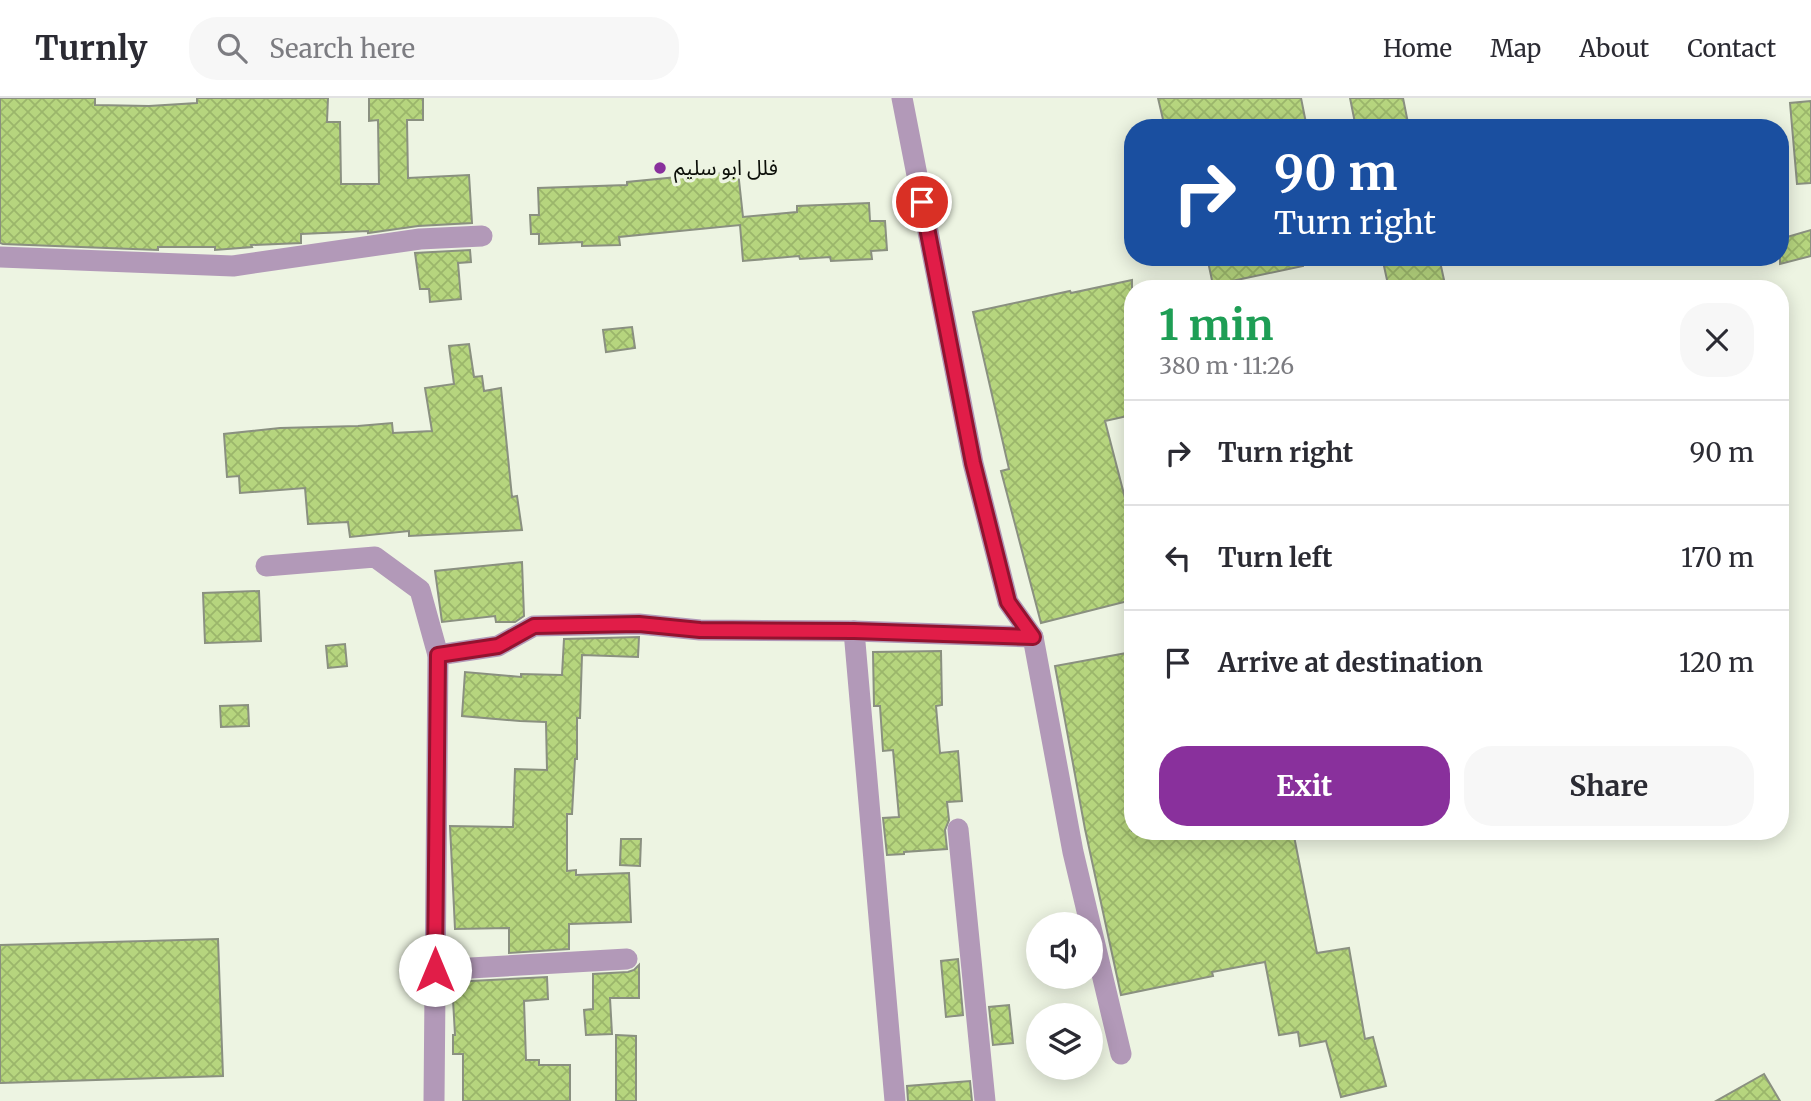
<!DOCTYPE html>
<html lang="en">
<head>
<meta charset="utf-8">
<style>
	:root { --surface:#fff; --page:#f7f7f7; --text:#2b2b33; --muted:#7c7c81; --line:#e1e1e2; --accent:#89309c }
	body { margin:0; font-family:Merriweather,"Noto Sans Arabic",serif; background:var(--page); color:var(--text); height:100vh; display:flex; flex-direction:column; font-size:26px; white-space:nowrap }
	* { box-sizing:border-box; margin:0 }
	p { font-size:23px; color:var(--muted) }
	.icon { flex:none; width:38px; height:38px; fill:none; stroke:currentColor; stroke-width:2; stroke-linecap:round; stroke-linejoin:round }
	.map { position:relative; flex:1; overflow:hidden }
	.drawer { position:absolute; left:1124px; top:182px; width:665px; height:560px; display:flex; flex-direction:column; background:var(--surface); border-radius:28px; box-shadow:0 4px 18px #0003 }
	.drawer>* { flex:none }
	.banner { position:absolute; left:1124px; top:21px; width:665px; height:147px; border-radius:28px; box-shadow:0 4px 18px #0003; background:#1a4fa0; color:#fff; overflow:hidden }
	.controls { position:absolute; left:1026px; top:814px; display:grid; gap:14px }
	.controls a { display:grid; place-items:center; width:77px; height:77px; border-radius:50%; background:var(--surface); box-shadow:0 4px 18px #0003; font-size:35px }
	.pin { position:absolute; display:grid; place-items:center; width:60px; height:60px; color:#fff; margin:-30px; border:4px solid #fff; border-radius:50%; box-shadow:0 2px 7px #0007 }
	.me { position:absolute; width:77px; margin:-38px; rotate:0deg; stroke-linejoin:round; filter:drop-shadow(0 0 5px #0008) }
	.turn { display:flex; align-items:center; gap:24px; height:147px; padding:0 35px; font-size:32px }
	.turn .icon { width:91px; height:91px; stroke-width:2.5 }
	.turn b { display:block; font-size:49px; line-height:60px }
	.round { display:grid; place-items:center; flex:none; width:74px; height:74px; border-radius:28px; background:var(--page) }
	.headline { display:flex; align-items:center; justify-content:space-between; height:119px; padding:0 35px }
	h1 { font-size:42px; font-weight:700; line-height:52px; color:#1e9e55 }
	.button { display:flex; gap:14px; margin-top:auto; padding:14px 35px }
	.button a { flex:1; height:80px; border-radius:28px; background:var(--accent); color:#fff; font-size:28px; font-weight:700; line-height:80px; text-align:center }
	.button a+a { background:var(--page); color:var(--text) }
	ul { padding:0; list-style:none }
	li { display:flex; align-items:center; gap:21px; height:105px; padding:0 35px; border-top:2px solid var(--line) }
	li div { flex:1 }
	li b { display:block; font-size:26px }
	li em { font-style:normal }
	header { display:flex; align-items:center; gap:42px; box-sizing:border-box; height:98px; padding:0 35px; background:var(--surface); border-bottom:2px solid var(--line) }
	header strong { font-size:33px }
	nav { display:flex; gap:38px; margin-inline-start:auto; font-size:24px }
	.search { width:490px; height:63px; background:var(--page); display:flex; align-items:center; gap:18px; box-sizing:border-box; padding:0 24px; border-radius:28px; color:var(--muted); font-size:26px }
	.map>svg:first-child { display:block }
	.building { fill:url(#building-cross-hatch); stroke:#8a9080; stroke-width:2 }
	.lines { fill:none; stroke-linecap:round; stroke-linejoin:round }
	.street { stroke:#b299b8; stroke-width:21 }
	.route-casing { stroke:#92132f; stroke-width:18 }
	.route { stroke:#e11d48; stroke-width:12 }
	.poi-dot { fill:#89309c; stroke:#edf4e2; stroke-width:2.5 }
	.labels { text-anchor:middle; stroke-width:7; stroke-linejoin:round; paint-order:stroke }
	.poi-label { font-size:21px; fill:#0b0e08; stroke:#edf4e2; text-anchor:start }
</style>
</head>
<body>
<header>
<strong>Turnly</strong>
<div class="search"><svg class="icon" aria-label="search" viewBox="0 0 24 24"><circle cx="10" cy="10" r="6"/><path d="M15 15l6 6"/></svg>Search here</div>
<nav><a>Home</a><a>Map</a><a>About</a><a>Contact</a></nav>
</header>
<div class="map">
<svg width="1811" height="1003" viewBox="0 0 1811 1003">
	<defs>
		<pattern id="building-cross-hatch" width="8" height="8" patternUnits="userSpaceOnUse" patternTransform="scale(1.75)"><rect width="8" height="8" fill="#b6d57e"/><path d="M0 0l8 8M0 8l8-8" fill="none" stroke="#9bb66b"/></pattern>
	</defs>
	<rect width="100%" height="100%" fill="#edf4e2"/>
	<g class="building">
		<path d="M0,0H95V7L149,8L197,5V0H328L327,24H340L341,86H379L378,22L369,23V0H423V22H407L408,80L469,77L472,125L418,128L368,135V133L301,136V145L251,147L252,149L215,152V149H158V152L3,146L0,145Z"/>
		<path d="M1158,0H1301L1307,30H1165Z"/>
		<path d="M1350,0H1403L1408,25L1386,30H1356Z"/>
		<path d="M1811,3V85L1797,86L1790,5Z"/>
		<path d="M738,73L743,119L797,114V108L869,105L870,123H885L887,152L871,153L872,161L831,163L830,159L800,161L799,158L743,163L740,127L619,139L620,147L582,148V144L539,146V136H531L530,117H539L538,90L627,87V84Z"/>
		<path d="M1811,132V158L1780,166V141Z"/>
		<path d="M470,152L471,164L458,165L461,201L430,204L429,191H420L415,155Z"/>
		<path d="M1207,159H1302L1303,168L1213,187Z"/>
		<path d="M1382,159H1439L1446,191H1389Z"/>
		<path d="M1132,182V317L1105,323L1132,427V502L1041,525L1001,373L1009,371L973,214L1070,193L1071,195Z"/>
		<path d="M632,229L635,250L606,254L603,232Z"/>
		<path d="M469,246L474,279L482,278L484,293L501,290L512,399L517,398L522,432L409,438V433L350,439L348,424L308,426L305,390L240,395L239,378L227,379L224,336L280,330L358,328L392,325L393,335L432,333L425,290L454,286L449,248Z"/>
		<path d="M522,464L524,518L515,524H496L495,518L442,524L435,473Z"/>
		<path d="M259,493L261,543L205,545L203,495Z"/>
		<path d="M639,539L638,559L582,557L580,620H577V661H575L572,716H567V773L576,772V777L629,775L631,824L569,826V851L509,855V830L455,831L450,728L513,729L515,671L547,672L546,624L520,623L462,618L465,574L521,579V576L562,577L564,541Z"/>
		<path d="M345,546L347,568L328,570L326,548Z"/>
		<path d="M941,553L942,607L936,608L940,655L958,653L962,703L947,704L949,722L945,732L947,751L904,754V756L887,757L883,720L899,719L893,652L883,653L880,608H874L873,554Z"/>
		<path d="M1132,554V733H1293L1317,855L1349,850L1365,941L1373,939L1386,988L1341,999L1326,943L1300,948L1298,934L1279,937L1265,864L1212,874L1213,878L1121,897L1085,731L1055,568Z"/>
		<path d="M248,607L249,628L221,629L220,608Z"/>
		<path d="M621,741H641L640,768L620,767Z"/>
		<path d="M218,841L223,978L0,985V847Z"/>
		<path d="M958,861L963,917L946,919L941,863Z"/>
		<path d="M639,867V900H610L612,936L586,937L584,912L593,911V876L628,874L634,872Z"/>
		<path d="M547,879L548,901L524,903L526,962H539V967H570V1003H463V956H453V937H455L452,884Z"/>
		<path d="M1009,907L1013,945L993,947L989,909Z"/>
		<path d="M616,937L636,938V1003H616Z"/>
		<path d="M1764,976L1780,1003H1716Z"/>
		<path d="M970,983L972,1003H908L907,988Z"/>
	</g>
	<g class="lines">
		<g class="street">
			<path d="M902,0L973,365L1008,504L1033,539L1073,754L1121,956"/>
			<path d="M0,159L233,168L420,141L482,138"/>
			<path d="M266,468L375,459L420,492L438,557L434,1003"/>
			<path d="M854,533L895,1003"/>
			<path d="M438,557L498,548L534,528L639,526L700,532L854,533L1033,539"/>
			<path d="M958,731L985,1003"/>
			<path d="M435,872L627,861"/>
		</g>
	</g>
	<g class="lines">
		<defs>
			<path id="route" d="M435,872L438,557L498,548L534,528L639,526L700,532L854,533L1033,539L1008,504L973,365L922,104"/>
		</defs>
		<use href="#route" class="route-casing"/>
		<use href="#route" class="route"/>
	</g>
	<circle class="poi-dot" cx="660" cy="70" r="7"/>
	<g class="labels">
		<g class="poi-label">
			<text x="674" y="77">فلل ابو سليم</text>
		</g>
	</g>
</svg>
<div class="controls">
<a><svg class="icon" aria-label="sound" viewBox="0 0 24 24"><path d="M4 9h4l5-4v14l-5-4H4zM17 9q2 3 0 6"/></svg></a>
<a><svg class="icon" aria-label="layers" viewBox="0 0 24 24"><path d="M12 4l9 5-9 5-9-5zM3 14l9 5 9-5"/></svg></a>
</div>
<div class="pin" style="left:922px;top:104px;background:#d93025"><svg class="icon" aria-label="arrive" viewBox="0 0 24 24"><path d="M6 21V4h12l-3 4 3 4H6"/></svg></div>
<svg class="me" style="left:435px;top:872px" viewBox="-20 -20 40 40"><circle r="19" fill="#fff"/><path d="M0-13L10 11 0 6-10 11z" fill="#e11d48"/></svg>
<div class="banner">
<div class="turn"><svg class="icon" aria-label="right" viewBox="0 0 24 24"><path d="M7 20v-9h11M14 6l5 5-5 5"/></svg><div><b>90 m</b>Turn right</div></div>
</div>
<section class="drawer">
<div class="headline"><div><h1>1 min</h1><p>380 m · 11:26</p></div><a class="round"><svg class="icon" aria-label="close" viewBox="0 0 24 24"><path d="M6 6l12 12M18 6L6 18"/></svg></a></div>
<ul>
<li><svg class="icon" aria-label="right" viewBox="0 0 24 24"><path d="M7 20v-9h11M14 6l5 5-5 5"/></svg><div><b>Turn right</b></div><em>90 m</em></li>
<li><svg class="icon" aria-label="left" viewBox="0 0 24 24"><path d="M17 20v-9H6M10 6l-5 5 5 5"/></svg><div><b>Turn left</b></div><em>170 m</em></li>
<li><svg class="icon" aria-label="arrive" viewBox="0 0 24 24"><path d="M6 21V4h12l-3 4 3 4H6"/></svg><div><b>Arrive at destination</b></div><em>120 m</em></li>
</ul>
<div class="button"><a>Exit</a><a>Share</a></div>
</section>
</div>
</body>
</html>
